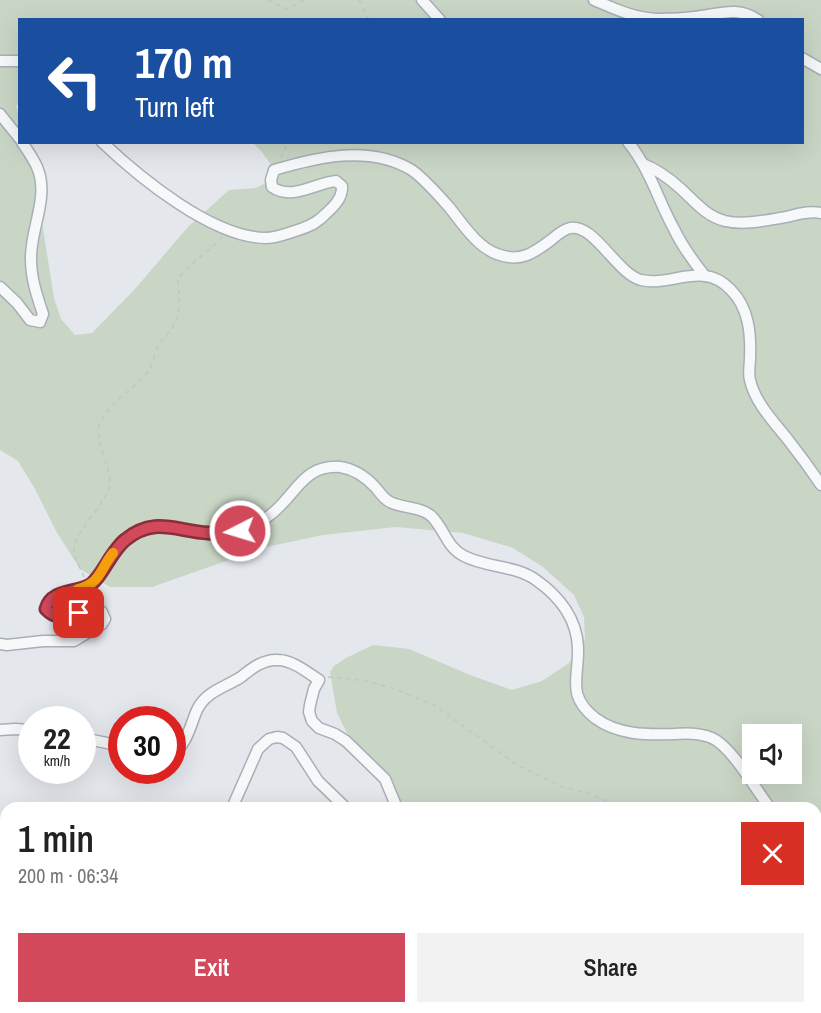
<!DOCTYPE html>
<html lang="en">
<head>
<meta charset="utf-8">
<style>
	:root { --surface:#fff; --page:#f2f2f2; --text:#222; --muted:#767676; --accent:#d1495b }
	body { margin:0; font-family:"Archivo Narrow",sans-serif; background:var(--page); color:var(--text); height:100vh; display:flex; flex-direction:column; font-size:22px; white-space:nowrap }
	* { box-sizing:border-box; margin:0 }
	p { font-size:20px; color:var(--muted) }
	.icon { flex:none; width:33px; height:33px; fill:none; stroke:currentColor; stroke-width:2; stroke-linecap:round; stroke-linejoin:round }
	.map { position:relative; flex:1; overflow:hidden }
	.details { position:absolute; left:0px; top:802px; width:822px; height:212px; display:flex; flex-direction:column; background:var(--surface); border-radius:18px 18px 0 0; box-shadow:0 6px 24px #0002 }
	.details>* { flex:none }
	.banner { position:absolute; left:18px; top:18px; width:786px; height:126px; border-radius:0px; box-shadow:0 6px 24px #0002; background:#1a4fa0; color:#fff; overflow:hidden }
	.controls { position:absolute; left:742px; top:724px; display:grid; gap:12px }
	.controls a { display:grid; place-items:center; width:60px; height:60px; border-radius:0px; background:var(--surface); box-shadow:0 6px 24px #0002; font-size:30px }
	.speed { position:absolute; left:18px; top:706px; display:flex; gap:12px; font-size:30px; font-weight:700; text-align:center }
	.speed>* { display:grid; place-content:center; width:78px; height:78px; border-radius:50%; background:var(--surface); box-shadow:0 6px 24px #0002; line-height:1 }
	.speed small { font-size:15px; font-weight:400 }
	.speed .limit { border:9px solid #d22; background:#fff; color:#111 }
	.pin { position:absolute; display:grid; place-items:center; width:51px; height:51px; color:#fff; margin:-26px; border-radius:12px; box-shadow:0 3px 9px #0006 }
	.me { position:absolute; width:66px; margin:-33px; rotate:265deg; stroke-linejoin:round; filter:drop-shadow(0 0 4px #0008) }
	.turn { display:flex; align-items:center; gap:21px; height:126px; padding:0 18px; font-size:27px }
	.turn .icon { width:78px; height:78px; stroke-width:2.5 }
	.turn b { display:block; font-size:42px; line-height:51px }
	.round { display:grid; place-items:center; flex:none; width:63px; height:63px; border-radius:0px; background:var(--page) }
	.overview { display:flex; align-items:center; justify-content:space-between; height:102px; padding:0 18px }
	h1 { font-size:36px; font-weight:600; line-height:45px }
	.primary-button { display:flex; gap:12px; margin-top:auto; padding:12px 18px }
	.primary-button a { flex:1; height:69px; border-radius:0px; background:var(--accent); color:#fff; font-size:24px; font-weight:600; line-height:69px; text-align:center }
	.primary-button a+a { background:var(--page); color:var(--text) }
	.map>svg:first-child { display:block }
	.green { fill:#c9d6c5; fill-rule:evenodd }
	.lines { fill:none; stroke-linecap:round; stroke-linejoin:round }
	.minor-casing { stroke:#a9aeb7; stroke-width:13 }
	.path { stroke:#c2c5cb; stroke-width:1.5; stroke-dasharray:4.5 4.5; stroke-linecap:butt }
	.minor { stroke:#f7f8fa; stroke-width:10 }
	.route-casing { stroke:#882f3b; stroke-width:15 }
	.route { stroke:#d1495b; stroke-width:10 }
	.slow { stroke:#f59e0b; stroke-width:10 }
</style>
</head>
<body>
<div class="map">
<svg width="821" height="1013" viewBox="0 0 821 1013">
	<rect width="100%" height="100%" fill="#e4e7ec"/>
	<path class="green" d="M0,0H821V1013H25L23,1008H816V808H390V790L349,737L337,713L330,672L334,666L346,658L373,645L409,649L470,675L512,690L542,681L569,663L585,639L584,617L574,595L543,567L513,548L463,533L396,527L323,535L266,547L152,587H110L80,569L56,531L35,489L18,461L0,450ZM20,20H802V142L253,143L262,152L279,176L256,188L229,190L188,227L134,290L92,333L75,335L61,319L54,298L32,159L20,142L19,118L16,105H20ZM753,735H792V774H753Z"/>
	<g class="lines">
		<defs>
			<g id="minor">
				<path d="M422,0L440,20"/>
				<path d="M594,0C615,9 634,18 657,19C669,19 682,19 694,17C717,15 737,5 758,20"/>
				<path d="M802,58L821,69"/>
				<path d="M0,61H20"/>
				<path d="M0,114L20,139"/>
				<path d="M102,142C140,178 212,237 265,238C275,238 283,235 292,232C302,229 312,226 320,219C330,210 343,200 342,186L336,181C315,183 292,201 272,187L271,180L274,170C318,157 368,145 410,169C422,176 440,197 449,207C462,223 477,247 497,254C520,263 534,253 551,240C557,235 562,230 570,228C594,223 617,274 641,280C672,287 703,260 731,290C749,308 751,334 750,358C750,365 748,374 750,380C755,403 775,423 789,441C800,455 811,470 821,485"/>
				<path d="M628,142C650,169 658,200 674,229C682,246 693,261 705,276"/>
				<path d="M643,164C656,169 670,179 681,189C695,202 706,216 725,221C742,225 763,221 780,218C794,216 807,210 821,213"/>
				<path d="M0,287L17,303L30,320L40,322L43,314C37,296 31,279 31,259C30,229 50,197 37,167C33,158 27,150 22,142"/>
				<path d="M0,644L7,645L43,641H74L102,624L105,619L102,612L98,609C79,607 62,628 46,609C50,590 76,593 90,585C97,581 100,573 104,566C111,554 120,541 133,534C162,519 180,532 208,533C219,534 231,533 242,530C257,526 272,515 282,504C300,485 309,465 340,467C355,469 366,477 376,488C380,493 384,499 390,502C403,509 424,506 434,519C445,532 448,548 464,556C487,568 515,565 536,580C559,596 577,619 578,648C579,678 566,695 595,718C618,735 646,735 674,734C686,733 700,733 712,738C732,747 756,790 770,808"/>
				<path d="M0,730L15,729L32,730"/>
				<path d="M82,738L122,746"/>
				<path d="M172,753C187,746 191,723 197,710C206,691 226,687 241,677C251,669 263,659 278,660C292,660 307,672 319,680L314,689L310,705L309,712L312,721L319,728L335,734L346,741L385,779L397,808"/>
				<path d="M232,808L258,749L269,739L277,737L283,738L296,747L318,781L346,808"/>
				<path d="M0,861H6"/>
				<path d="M99,1013L106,1008"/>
				<path d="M135,1013L143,1008"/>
				<path d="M275,1013L284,1010L307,1008"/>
				<path d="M730,1013L734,1008"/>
			</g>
		</defs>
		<use href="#minor" class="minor-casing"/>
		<g class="path">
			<path d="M268,0L287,9L304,0"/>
			<path d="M359,0L369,20"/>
			<path d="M281,158L288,142"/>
			<path d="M84,577C81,569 75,559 74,551C72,532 109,503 110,483C111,466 92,436 101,421C112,400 135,389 148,371C154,364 154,354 158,346C162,339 168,334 172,328C182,313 179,295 178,279C190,262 209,253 222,237"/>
			<path d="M328,677L351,679L366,681L395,689L434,705L517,765L563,787L591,794L620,808"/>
		</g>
		<use href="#minor" class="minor"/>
	</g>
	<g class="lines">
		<defs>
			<path id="route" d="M79,613C66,617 56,620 46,609C51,590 74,593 88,586C100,581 111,551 125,540C154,516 176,531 208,533C219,534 230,532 240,531"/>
		</defs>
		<use href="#route" class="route-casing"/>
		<use href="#route" class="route"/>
		<path class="slow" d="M78,589C101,583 100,569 113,553"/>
	</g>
</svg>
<div class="controls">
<a><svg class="icon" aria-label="sound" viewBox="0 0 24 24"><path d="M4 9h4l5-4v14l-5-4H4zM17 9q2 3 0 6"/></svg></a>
</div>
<div class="speed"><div>22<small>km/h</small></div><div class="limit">30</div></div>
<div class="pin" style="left:79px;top:613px;background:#d93025"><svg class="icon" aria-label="arrive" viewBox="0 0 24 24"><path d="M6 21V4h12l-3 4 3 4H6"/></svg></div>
<svg class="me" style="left:240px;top:531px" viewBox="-20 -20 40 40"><circle r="17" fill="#d1495b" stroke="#fff" stroke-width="3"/><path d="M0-11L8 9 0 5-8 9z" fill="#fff"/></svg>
<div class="banner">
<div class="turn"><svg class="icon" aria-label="left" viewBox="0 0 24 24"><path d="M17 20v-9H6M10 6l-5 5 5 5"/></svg><div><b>170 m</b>Turn left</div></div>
</div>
<section class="details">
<div class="overview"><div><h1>1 min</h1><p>200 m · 06:34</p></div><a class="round" style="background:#d93025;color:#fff"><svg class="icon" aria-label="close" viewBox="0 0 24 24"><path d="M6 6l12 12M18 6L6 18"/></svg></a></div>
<div class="primary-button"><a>Exit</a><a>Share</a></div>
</section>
</div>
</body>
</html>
